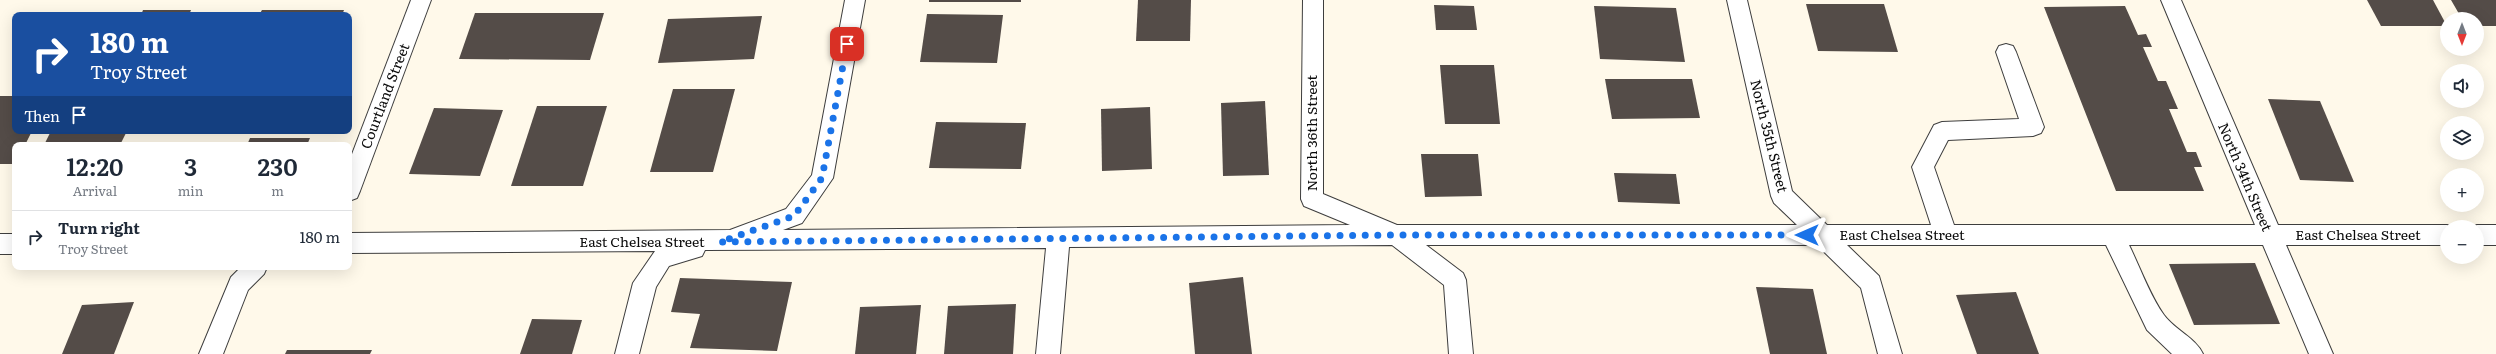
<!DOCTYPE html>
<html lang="en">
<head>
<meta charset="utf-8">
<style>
	:root { --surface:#fff; --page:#f2f2f3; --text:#1f2937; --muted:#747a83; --line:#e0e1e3 }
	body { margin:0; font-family:Literata,serif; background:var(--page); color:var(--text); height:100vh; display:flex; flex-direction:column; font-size:15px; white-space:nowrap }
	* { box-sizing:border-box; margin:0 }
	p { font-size:13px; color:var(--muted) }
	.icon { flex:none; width:22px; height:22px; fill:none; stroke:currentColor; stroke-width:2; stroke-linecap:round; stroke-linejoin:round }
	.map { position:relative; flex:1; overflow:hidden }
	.sheet { position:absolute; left:12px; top:142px; width:340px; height:128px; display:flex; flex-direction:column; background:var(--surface); border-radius:8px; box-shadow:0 4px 16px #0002 }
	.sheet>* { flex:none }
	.banner { position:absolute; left:12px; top:12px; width:340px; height:122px; border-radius:8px; box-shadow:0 4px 16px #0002; background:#1a4fa0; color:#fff; overflow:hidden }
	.needle { width:26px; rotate:180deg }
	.controls { position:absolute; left:2440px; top:12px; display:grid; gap:8px }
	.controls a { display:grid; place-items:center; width:44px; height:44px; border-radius:50%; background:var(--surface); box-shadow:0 4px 16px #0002; font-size:20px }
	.pin { position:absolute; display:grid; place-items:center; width:34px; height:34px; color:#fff; margin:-17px; border-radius:8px; box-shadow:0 2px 6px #0006 }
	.me { position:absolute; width:44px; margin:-22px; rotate:270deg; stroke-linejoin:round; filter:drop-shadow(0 0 3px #0008) }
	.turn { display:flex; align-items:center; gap:14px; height:84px; padding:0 12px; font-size:18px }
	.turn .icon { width:52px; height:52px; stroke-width:2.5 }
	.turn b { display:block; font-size:28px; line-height:34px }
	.then { display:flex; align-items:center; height:38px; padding:0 12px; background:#0003; gap:8px; font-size:15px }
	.eta { display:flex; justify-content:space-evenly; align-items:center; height:68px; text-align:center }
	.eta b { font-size:24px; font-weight:600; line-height:28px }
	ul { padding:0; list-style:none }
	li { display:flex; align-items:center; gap:12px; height:52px; padding:0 12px; border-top:1px solid var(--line) }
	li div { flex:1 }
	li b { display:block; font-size:15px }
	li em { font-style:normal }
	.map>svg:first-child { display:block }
	.building { fill:#544c48 }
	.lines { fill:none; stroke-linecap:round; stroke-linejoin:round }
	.minor-casing { stroke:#3e3e3e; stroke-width:2 }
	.minor { fill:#fff; fill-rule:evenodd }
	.route { stroke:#1a73e8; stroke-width:7; stroke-dasharray:0 12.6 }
	.labels { text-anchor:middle; stroke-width:4; stroke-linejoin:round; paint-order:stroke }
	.street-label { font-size:14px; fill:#0b0b0b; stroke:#fff }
</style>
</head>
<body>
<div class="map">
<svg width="2496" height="354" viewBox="0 0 2496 354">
	<rect width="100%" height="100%" fill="#fff9ea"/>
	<g class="building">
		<rect x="929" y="0" width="92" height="2"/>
		<path d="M1138,0H1191L1190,41H1136Z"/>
		<path d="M2367,0H2433L2447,26H2381Z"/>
		<path d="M2451,0H2496V26H2477V19H2462Z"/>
		<path d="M1806,4H1884L1898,52L1818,51Z"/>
		<path d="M1434,5L1474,6L1477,30H1436Z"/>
		<path d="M1594,6L1676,8L1685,62L1600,59Z"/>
		<path d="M2125,6L2138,35L2146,34L2152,47H2143L2158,81H2166L2178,109H2169L2187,152H2196L2202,167H2194L2204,191H2116L2044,7Z"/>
		<path d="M143,10H191L189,15H141Z"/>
		<path d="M262,10H344L342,15H259Z"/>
		<path d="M475,13H604L590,60L459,59Z"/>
		<path d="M927,14L1003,15L997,63L920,62Z"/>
		<path d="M762,16L754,59L658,63L668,19Z"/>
		<path d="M1440,65H1494L1500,124H1445Z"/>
		<path d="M1605,79H1692L1700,118L1612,119Z"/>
		<path d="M673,89H735L713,172H650Z"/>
		<path d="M0,96H15V131H32L25,145H15V164H0Z"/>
		<path d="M2268,99L2320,101L2354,182L2300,180Z"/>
		<path d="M1265,101L1269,175L1223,176L1221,103Z"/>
		<path d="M537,106H607L583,186H511Z"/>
		<path d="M1150,107L1152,169L1102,171L1101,109Z"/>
		<path d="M434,108L503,110L480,176L409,174Z"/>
		<path d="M936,122L1026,123L1021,169L929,168Z"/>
		<path d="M51,131H127L120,145H44Z"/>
		<path d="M250,138H310L307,145H247Z"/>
		<path d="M1421,154H1478L1482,196L1425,197Z"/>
		<path d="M1614,173L1676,174L1680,204L1618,202Z"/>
		<path d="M2255,263L2280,324L2194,325L2169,264Z"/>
		<path d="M1243,277L1252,354H1195L1189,283Z"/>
		<path d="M680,278L792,282L777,351L690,348L700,314L671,312Z"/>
		<path d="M1756,287L1813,289L1827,354H1770Z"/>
		<path d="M2016,292L2039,354H1977L1956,295Z"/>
		<path d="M134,302L114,354H62L82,305Z"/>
		<path d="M1016,304L1013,354H944L948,306Z"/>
		<path d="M921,305L916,354H855L860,307Z"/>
		<path d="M532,319L582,320L572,354H520Z"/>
		<path d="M287,350H372L370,354H285Z"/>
	</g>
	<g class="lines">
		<defs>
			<g id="minor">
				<path d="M411,0H431L360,191L357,198L349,201V162Z"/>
				<path d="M845,0H865L833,178L802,223L783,230L1350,225L1304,206L1301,199L1303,0H1323V194L1397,225H1797L1774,203L1771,196L1727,0H1747L1792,191L1827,225H1931L1912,167L1934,125L1942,122L2019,119L1996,52L1999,46L2006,44L2013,46L2016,52L2044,127L2041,133L2033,136L1948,140L1934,167L1954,225H2255L2161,0H2181L2278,225H2447L2452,227H2447V245H2286L2333,354H2309L2263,245H2129C2139,265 2151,298 2164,315C2175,330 2196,338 2203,354H2172L2147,330L2106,245H1847L1879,276L1902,354H1878L1861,288L1817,245H1426L1463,273L1466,280L1473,354H1449L1444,285L1392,245L1069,247L1060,354H1036L1046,248L705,250L702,256L669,266L656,287L639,354H615L633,283L655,251L349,253V233L730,230L786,209L812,175Z"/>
				<path d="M2477,225H2496V245H2477V227H2472Z"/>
				<rect x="0" y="234" width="15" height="20"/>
				<path d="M241,267H267L264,274L248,290L223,354H199L231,277Z"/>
			</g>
		</defs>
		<use href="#minor" class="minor-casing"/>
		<use href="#minor" class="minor"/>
	</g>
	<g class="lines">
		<path class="route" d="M847,44L822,178L794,216L720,242L1396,235H1807"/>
	</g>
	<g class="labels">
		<g class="street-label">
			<text transform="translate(385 96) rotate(-69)" y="5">Courtland Street</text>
			<text transform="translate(1312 133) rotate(-90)" y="5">North 36th Street</text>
			<text transform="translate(1769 136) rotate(76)" y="5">North 35th Street</text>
			<text transform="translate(2245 177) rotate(67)" y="5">North 34th Street</text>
			<text x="1902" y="240">East Chelsea Street</text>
			<text x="2358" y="240">East Chelsea Street</text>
			<text x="642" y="247">East Chelsea Street</text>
		</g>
	</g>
</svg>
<div class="controls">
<a><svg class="needle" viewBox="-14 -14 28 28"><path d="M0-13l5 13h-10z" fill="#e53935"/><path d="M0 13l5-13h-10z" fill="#747a83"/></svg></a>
<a><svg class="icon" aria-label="sound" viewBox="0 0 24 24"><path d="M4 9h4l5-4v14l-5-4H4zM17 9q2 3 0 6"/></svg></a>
<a><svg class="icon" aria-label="layers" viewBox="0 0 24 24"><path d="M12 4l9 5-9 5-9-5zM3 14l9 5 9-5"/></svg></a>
<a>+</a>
<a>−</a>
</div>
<div class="pin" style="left:847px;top:44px;background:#d93025"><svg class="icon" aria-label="arrive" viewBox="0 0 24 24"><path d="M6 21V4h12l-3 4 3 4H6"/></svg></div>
<svg class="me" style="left:1807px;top:235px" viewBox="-20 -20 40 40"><path d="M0-17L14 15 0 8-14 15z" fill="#1a73e8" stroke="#fff" stroke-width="4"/></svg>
<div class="banner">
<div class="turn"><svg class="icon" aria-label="right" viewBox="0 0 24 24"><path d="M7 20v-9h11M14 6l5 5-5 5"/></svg><div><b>180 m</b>Troy Street</div></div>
<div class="then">Then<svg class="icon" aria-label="arrive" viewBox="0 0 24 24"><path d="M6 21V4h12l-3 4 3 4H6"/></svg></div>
</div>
<section class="sheet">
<div class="eta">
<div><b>12:20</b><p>Arrival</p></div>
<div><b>3</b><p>min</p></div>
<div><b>230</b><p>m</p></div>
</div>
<ul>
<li><svg class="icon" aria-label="right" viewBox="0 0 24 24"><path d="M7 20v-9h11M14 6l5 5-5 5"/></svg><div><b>Turn right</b><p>Troy Street</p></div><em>180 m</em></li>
</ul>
</section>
</div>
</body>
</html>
